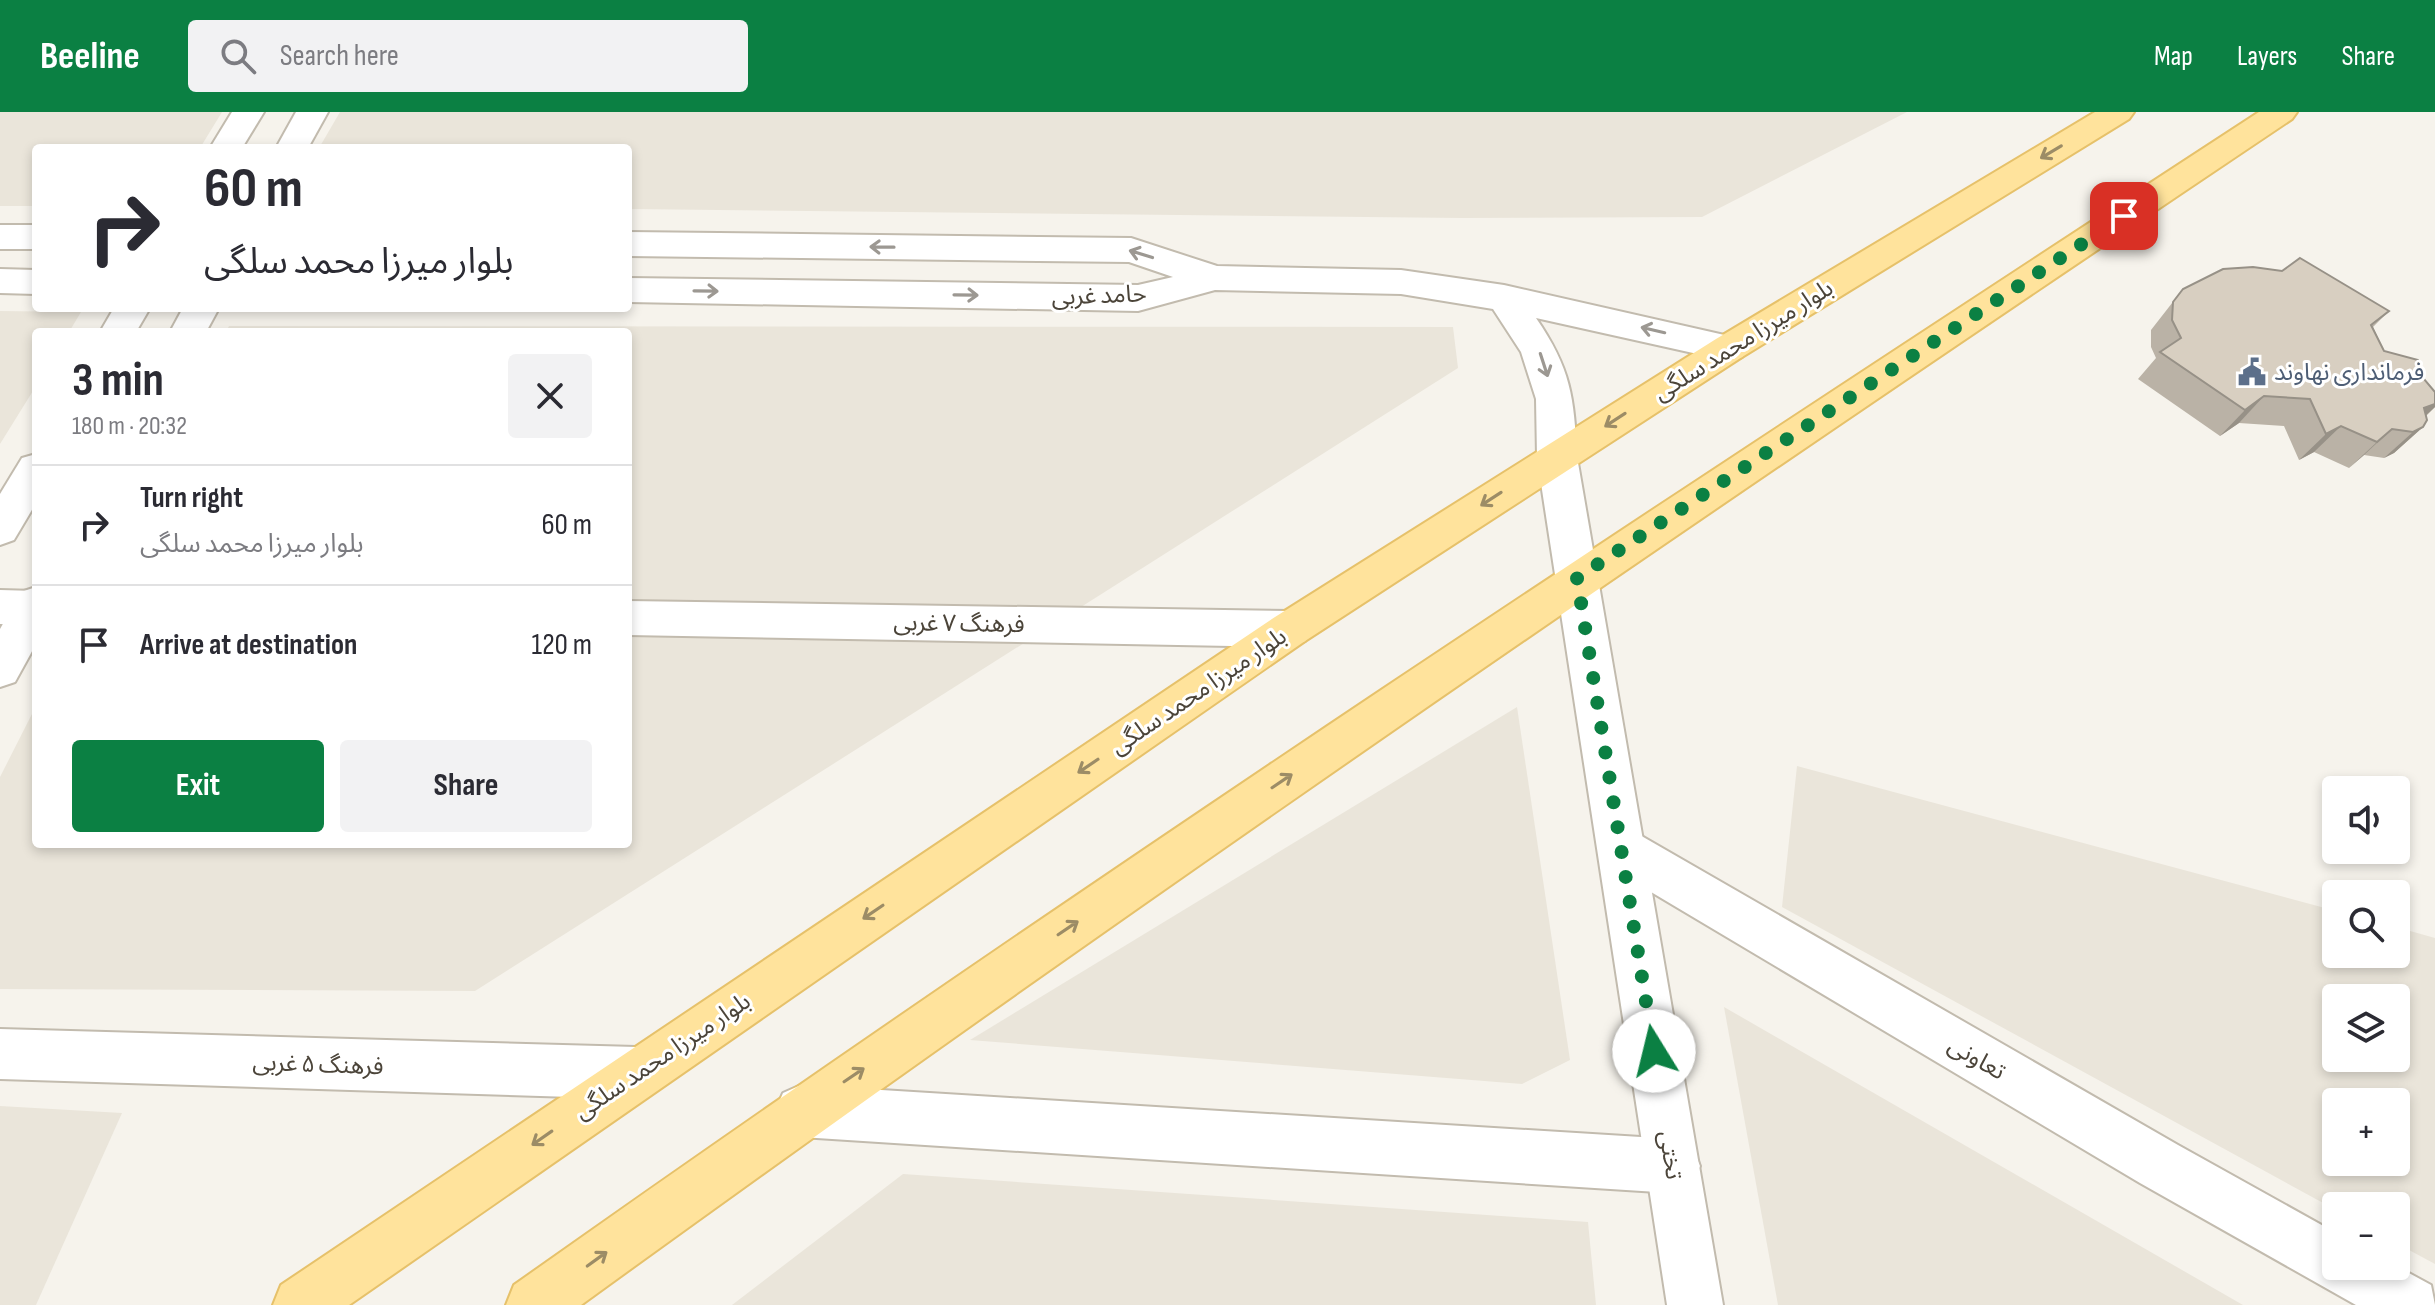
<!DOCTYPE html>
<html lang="en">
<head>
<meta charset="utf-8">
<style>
	:root { --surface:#fff; --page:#f2f2f3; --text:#2b2b33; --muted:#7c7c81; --line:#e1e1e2; --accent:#0b8043 }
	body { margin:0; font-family:"Sofia Sans Condensed","Noto Sans Arabic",sans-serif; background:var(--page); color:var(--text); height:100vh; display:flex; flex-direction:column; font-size:30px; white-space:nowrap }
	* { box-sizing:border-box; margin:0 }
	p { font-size:26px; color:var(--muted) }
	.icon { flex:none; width:44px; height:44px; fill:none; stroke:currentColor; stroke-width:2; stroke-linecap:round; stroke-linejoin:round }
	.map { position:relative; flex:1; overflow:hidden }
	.panel { position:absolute; left:32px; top:216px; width:600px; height:520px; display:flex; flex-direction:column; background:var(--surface); border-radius:8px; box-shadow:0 4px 12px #0003 }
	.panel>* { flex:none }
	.banner { position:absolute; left:32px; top:32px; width:600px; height:168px; border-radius:8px; box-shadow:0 4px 12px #0003; background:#fff; color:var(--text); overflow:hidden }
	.tools { position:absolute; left:2322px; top:664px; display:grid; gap:16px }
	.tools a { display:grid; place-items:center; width:88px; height:88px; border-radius:8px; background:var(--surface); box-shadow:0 4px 12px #0003; font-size:40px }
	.pin { position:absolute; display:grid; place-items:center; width:68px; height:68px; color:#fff; margin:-34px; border-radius:16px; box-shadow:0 4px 12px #0006 }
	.me { position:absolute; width:88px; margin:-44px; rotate:351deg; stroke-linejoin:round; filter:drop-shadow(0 0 6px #0008) }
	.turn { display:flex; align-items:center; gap:28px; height:168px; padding:0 40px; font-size:36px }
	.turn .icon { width:104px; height:104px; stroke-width:2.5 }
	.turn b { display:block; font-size:56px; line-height:68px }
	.round { display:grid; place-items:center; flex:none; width:84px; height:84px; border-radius:8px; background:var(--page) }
	.headline { display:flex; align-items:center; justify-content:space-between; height:136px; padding:0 40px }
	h1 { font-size:48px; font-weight:700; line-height:60px }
	.button { display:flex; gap:16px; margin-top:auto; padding:16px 40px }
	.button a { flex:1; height:92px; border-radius:8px; background:var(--accent); color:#fff; font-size:32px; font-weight:700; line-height:92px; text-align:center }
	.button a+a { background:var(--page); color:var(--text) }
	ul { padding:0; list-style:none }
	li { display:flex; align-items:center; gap:24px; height:120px; padding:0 40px; border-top:2px solid var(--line) }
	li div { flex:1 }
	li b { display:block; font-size:30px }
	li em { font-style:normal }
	header { display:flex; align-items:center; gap:48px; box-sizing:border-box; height:112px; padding:0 40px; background:var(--accent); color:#fff }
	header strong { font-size:38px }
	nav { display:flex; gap:44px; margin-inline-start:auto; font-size:28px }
	.search { width:560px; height:72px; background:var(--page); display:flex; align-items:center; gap:20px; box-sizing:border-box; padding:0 28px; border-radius:8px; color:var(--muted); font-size:30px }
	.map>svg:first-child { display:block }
	.residential { fill:#eae5da; fill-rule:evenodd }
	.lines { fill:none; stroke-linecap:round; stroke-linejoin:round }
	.minor-casing { stroke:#c2bbae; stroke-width:4 }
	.tertiary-casing { stroke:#c2bbae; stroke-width:4 }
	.primary-casing { stroke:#e6c16a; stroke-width:4 }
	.minor { fill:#fff; fill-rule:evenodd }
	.tertiary { fill:#fff; fill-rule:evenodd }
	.primary { fill:#ffe39c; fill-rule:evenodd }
	.wall { fill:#bab2a6 }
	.shaded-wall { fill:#979187 }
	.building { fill:#d8cfc1; stroke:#979187; stroke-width:2 }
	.oneway { stroke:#9c8c66 }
	.oneway2 { stroke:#9c9892 }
	.route { stroke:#0b8043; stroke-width:14; stroke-dasharray:0 25.2 }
	.labels { text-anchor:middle; stroke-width:6; stroke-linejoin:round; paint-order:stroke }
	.street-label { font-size:24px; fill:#4b4439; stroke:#fff }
	.service-label { font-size:24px; fill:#4e5e75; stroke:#fff; text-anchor:start }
</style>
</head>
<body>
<header>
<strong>Beeline</strong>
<div class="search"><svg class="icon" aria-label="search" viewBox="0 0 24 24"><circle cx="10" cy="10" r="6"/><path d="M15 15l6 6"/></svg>Search here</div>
<nav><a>Map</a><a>Layers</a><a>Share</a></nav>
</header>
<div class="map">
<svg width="2435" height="1193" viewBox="0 0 2435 1193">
	<rect width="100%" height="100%" fill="#f6f3ec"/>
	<g class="residential">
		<path d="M0,0H222L200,36H36V94H0Z"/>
		<path d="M340,0H1907L1702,105L1462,106L628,97V36H319Z"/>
		<path d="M0,199L81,200L69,220H36V274L0,332Z"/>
		<path d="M229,214L1453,215L1458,256L475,879L0,877V665L36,594V732H628V220H226Z"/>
		<path d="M1517,595L1570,948L1522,972L970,928Z"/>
		<path d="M1797,654L2336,799V842H2396V815L2435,826V1152L2396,1131V1094H2336V1098L1782,795ZM2396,886V946H2336V886ZM2396,990V1050H2336V990Z"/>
		<path d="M1724,895L2243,1193H1778Z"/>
		<path d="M0,994L122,1001L36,1193H0Z"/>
		<path d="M903,1062L1588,1110L1596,1193H732Z"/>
	</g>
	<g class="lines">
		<defs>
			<g id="minor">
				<path d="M0,478L36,479V513L0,512Z"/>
				<path d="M628,489L1290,499L1305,505L1311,517L1305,529L1290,535L628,523Z"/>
				<path d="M1621,716L1638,722L2178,1033L2336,1121V1154H2396L2431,1173L2435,1193H2356L2140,1071L1604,752L1598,737L1604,722Z"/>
				<path d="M0,917L636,935L654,943L662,961L654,979L636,987L0,967Z"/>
				<path d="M801,973L1673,1027L1692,1035L1700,1054L1692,1073L1673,1081L801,1025L783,1017L775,999L783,981Z"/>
			</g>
			<g id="tertiary">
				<path d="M232,0H264L242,36H210Z"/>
				<path d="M296,0H328L308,36H276Z"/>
				<rect x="0" y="113" width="36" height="24"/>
				<path d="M628,120L1131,126L1217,154L1401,158L1504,173L1742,227L1747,236L1742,245L1729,249L1536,206C1571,257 1574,285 1577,345L1723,1193H1667L1537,345L1536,287L1521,240L1493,197L1401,182L1215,178L1138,199L628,190V166L1138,173L1173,165L1129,150L628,144Z"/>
				<path d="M0,157L36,158V182L0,181Z"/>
				<path d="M114,196H150L136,220H100Z"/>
				<path d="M183,196H219L206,220H170Z"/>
				<path d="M36,342V391L14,428L0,433V382L22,346Z"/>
				<path d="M36,475V532L15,570L0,575V517L21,480Z"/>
			</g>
			<g id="primary">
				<path d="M2095,0H2134L2129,7L1742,245L1305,529L349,1193H273L281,1173L1275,505L1716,227Z"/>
				<path d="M2259,0H2297L2292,7C1716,394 1143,785 581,1193H506L514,1173C1086,768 1672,383 2259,0Z"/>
			</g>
		</defs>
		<use href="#minor" class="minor-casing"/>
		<use href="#tertiary" class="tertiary-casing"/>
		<use href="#primary" class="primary-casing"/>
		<use href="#minor" class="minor"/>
		<use href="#tertiary" class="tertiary"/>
		<use href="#primary" class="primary"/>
	</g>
	<path class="wall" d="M2183,177L2389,199L2373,215L2384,239L2418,260L2435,295L2426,304L2423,315L2394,341L2384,346L2364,343L2349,356L2314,340L2299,348L2284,314L2239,311L2220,324L2138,267L2156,246L2151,235V218Z"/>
	<g class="shaded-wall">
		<path d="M2264,284L2239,311L2220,324L2245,298Z"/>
		<path d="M2435,292V295L2413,315L2424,296Z"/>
		<path d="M2341,314L2314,340L2299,348L2326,322Z"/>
		<path d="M2423,315L2394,341L2384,346L2413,320Z"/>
		<path d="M2392,317L2364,343L2349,356L2377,330Z"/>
	</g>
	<path class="building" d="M2300,146L2389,199L2371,213L2384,239L2418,248V260L2435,280V292L2424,296L2427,308L2423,315L2413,320L2392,317L2377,330L2341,314L2326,322L2310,287L2264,284L2245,298L2160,240L2181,226L2172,208L2173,190L2183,177L2223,157L2253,155L2282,159Z"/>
	<defs><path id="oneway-shaft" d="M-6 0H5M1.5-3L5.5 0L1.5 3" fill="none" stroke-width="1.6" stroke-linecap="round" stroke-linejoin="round" transform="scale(2)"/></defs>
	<g class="oneway">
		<use href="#oneway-shaft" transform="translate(2051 40) rotate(149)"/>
		<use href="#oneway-shaft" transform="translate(1615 308) rotate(147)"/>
		<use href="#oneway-shaft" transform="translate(1491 387) rotate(147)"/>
		<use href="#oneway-shaft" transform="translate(1088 654) rotate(146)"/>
		<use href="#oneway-shaft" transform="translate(1282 669) rotate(-34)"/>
		<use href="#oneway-shaft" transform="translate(873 800) rotate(146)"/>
		<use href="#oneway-shaft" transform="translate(1068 816) rotate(-34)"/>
		<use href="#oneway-shaft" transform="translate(854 963) rotate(-34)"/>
		<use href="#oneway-shaft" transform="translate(542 1026) rotate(145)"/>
		<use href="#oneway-shaft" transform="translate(597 1147) rotate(-36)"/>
	</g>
	<g class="oneway2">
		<use href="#oneway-shaft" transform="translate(882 135) rotate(-179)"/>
		<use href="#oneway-shaft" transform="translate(1141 142) rotate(-163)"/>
		<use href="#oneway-shaft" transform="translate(706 179) rotate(1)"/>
		<use href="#oneway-shaft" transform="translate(966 183) rotate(1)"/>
		<use href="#oneway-shaft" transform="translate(1653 218) rotate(-167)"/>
		<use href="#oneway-shaft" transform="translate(1544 253) rotate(72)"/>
	</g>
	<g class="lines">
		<path class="route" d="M1654,939L1577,466L2124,104"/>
	</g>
	<defs>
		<symbol id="civic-bare" viewBox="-9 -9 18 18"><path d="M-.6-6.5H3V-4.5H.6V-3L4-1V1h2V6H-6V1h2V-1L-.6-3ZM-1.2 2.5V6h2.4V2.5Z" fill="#5c6f8a" stroke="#fff" stroke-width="2.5" paint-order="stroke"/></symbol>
	</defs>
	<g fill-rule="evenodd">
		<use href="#civic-bare" x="2232" y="240" width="40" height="40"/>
	</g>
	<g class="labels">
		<g class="street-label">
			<text transform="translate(1099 183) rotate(-2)" y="8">حامد غربی</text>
			<text transform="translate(1743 228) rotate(-32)" y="8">بلوار میرزا محمد سلگی</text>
			<text transform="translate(959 511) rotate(1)" y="8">فرهنگ ۷ غربی</text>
			<text transform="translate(1198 579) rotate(-34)" y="8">بلوار میرزا محمد سلگی</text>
			<text transform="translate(662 944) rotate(-34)" y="8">بلوار میرزا محمد سلگی</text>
			<text transform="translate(1977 946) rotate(30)" y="8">تعاونی</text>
			<text transform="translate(318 952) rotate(2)" y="8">فرهنگ ۵ غربی</text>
			<text transform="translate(1671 1043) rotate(81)" y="8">تختی</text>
		</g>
		<g class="service-label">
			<text x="2274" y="268">فرمانداری نهاوند</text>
		</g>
	</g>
</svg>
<div class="tools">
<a><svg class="icon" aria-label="sound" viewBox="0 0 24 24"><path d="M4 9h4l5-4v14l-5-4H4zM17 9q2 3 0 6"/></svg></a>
<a><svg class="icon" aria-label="search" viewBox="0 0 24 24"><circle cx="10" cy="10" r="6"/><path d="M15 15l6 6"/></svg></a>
<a><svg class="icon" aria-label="layers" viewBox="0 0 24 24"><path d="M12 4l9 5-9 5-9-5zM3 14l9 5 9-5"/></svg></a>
<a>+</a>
<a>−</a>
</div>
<div class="pin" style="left:2124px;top:104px;background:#d93025"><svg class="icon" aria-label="arrive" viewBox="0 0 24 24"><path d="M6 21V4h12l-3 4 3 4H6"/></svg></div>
<svg class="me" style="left:1654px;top:939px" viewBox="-20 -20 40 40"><circle r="19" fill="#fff"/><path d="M0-13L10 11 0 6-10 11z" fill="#0b8043"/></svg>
<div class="banner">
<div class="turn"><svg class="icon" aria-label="right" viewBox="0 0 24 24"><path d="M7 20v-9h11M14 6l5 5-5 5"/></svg><div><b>60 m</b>بلوار میرزا محمد سلگی</div></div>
</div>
<section class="panel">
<div class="headline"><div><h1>3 min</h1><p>180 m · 20:32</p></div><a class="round"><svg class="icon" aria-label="close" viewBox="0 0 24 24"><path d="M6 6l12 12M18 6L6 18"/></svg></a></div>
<ul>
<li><svg class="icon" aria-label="right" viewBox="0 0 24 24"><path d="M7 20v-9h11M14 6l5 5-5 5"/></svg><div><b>Turn right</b><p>بلوار میرزا محمد سلگی</p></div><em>60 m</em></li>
<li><svg class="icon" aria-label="arrive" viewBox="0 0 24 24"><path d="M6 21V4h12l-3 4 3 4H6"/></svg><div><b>Arrive at destination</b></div><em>120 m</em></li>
</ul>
<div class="button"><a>Exit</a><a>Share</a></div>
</section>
</div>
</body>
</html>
